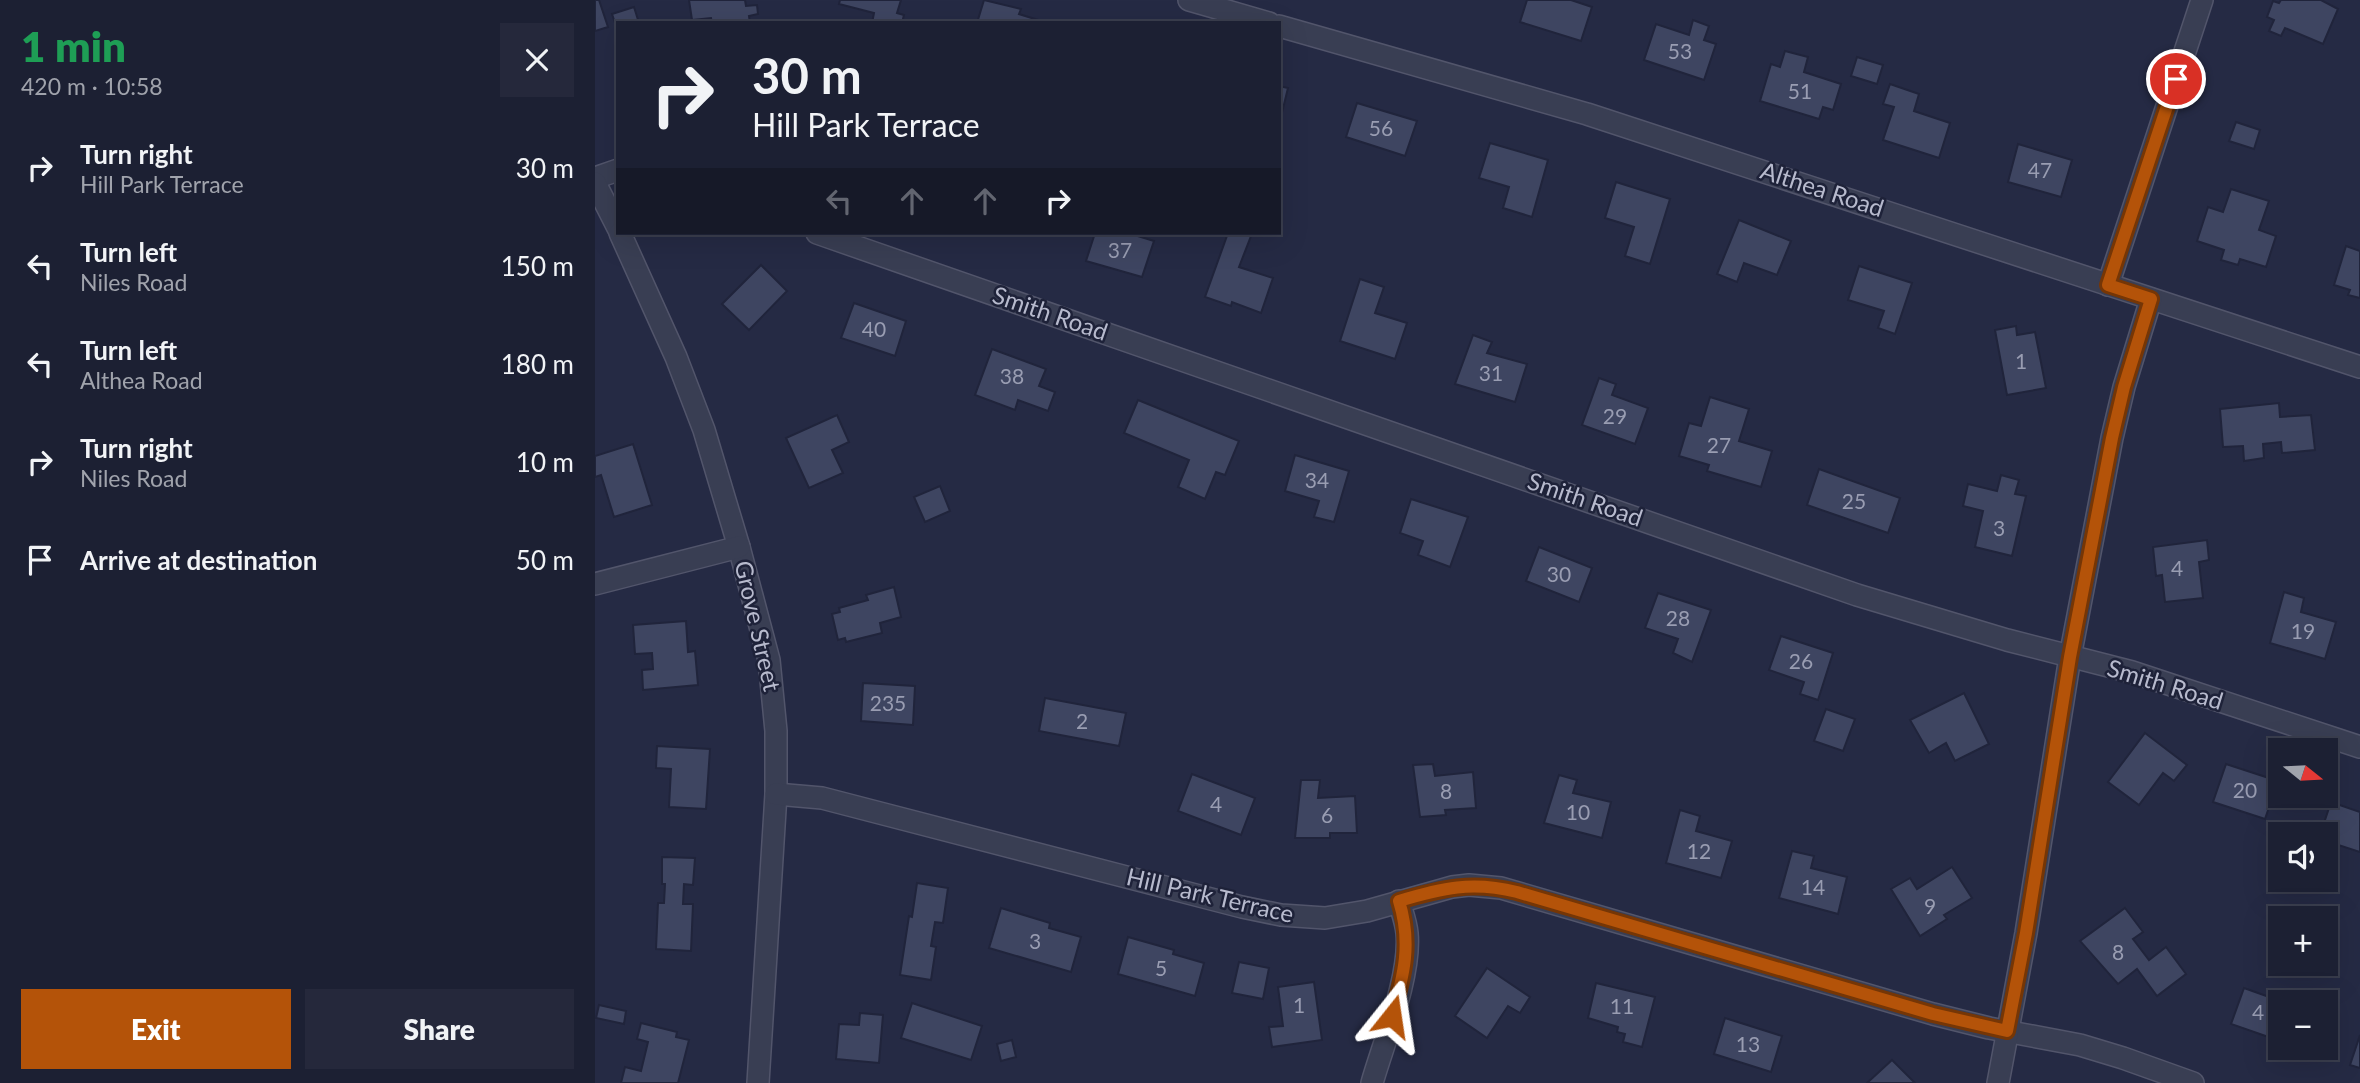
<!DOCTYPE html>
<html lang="en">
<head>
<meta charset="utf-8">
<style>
	:root { --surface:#1c2033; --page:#25283b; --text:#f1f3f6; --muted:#a0a3ac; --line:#3a3e4e; --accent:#b45309 }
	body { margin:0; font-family:Lato,sans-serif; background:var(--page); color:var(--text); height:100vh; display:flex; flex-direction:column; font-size:26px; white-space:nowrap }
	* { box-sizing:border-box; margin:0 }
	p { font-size:23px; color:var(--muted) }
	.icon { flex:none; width:38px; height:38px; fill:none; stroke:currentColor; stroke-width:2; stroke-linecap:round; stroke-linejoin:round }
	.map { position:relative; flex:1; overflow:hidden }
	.drawer { display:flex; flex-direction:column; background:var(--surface); width:595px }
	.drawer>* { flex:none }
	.guide { position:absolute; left:21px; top:21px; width:665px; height:214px; border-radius:0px; box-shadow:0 7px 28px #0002,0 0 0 2px var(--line); background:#1c2033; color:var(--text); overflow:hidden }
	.needle { width:46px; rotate:108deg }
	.tools { position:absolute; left:1673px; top:738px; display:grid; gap:14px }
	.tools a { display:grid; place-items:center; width:70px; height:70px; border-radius:0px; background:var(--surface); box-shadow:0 7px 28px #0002,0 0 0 2px var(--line); font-size:35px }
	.pin { position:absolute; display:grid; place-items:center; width:60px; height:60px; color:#fff; margin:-30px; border:4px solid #fff; border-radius:50%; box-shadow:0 2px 7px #0007 }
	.me { position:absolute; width:77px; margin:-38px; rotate:15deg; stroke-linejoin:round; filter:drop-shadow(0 0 5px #0008) }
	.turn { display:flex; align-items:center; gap:24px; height:147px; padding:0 21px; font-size:32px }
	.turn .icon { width:91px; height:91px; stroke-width:2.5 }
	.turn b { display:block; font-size:49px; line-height:60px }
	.lanes { display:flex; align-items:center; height:66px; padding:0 21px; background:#0003; justify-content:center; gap:35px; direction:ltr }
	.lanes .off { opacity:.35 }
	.round { display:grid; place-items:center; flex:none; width:74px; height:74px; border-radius:0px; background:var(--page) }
	.summary { display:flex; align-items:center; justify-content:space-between; height:119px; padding:0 21px }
	h1 { font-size:42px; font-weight:800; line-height:52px; color:#1e9e55 }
	.button { display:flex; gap:14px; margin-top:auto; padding:14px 21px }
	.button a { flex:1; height:80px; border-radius:0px; background:var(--accent); color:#fff; font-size:28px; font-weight:800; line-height:80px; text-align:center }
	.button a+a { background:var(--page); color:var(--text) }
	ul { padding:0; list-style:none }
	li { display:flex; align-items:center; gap:21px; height:98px; padding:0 21px }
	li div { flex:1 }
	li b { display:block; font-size:26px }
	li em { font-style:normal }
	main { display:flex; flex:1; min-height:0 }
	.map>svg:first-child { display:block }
	.building { fill:#3e4561; stroke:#20243b; stroke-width:2 }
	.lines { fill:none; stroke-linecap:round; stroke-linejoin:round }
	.minor-casing { stroke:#52556b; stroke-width:24 }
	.minor { stroke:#393e53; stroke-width:21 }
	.route-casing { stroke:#753606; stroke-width:18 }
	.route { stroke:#b45309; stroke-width:12 }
	.labels { text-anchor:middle; stroke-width:5; stroke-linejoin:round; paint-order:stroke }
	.number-label { font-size:21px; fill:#999db2 }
	.street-label { font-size:24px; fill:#b7bacd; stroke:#1e2239 }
</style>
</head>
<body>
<main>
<section class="drawer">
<div class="summary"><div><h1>1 min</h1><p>420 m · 10:58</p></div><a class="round"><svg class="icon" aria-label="close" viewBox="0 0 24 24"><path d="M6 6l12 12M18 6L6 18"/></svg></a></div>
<ul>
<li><svg class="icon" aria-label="right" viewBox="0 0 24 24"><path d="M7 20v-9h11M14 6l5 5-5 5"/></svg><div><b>Turn right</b><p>Hill Park Terrace</p></div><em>30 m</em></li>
<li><svg class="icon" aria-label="left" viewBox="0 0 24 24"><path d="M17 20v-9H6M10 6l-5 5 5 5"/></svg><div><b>Turn left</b><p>Niles Road</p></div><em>150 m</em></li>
<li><svg class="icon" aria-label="left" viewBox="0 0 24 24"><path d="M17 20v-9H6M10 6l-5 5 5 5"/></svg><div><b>Turn left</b><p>Althea Road</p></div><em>180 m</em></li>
<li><svg class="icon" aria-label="right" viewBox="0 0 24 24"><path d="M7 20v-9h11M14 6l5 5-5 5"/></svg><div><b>Turn right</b><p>Niles Road</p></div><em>10 m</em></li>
<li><svg class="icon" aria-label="arrive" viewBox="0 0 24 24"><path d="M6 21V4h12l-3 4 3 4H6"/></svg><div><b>Arrive at destination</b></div><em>50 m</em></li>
</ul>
<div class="button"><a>Exit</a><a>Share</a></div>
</section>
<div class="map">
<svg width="1765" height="1083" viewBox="0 0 1765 1083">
	<rect width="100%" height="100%" fill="#252a44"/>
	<g class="building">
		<path d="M0,0H4L13,27L0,31Z"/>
		<path d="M94,0H150L151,6L162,5L163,14L154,16L155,23H117L116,18L97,20Z"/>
		<path d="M245,0H306L302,13L309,15L307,23H277L279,13L244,4Z"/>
		<path d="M389,0L426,9L424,14L443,20L442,23H382Z"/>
		<path d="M932,0H976L997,7L986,41L925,22Z"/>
		<path d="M1686,0H1726L1743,9L1728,44L1690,28L1686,36L1674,31L1679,20L1672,17L1678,1L1684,3Z"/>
		<path d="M39,7L44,23H23V32L17,14Z"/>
		<path d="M1098,20L1114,26L1109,40L1121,44L1109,80L1049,60L1061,24L1094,35Z"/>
		<path d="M1190,51L1213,57L1209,72L1246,84L1238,110L1228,107L1224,119L1165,101L1176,64L1185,67Z"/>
		<path d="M1262,57L1288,65L1282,84L1256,76Z"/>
		<path d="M1295,84L1324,94L1319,111L1355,123L1344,158L1288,140L1299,107L1288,104Z"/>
		<path d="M684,86L693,88L685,121H684Z"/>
		<path d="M762,103L822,121L810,156L751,137Z"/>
		<path d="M1641,122L1665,130L1659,149L1634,141Z"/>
		<path d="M895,143L953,160L937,217L908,208L914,187L884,178Z"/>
		<path d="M1423,144L1477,160L1466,197L1413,182Z"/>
		<path d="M1021,182L1075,199L1055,264L1030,256L1039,227L1010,218Z"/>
		<path d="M1636,189L1674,201L1664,230L1681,236L1671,267L1645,259L1643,265L1626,260L1629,250L1602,241L1613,207L1628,212Z"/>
		<path d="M1144,220L1196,241L1182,275L1149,263L1142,282L1122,274Z"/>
		<path d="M500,233H533L559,241L547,277L491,261Z"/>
		<path d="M633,233H647L656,236L644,267L678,278L666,313L637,302L636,306L610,297Z"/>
		<path d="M1751,246L1765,251V298L1753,295L1755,290L1739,285Z"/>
		<path d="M166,265L192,291L154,330L127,304Z"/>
		<path d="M1264,266L1317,283L1300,334L1283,328L1289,311L1253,300Z"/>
		<path d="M765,279L789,287L780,313L812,323L800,359L745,341Z"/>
		<path d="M259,303L311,321L300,356L246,338Z"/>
		<path d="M1421,326L1422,335L1440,332L1451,388L1412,395L1400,330Z"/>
		<path d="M878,335L897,342L892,353L932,364L920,402L860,384Z"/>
		<path d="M397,349L451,369L444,386L460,392L453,411L423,400L420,410L380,395Z"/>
		<path d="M1004,378L1021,384L1017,395L1053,408L1040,444L987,425Z"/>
		<path d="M1115,397L1154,409L1144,441L1177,451L1166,487L1112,471L1114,465L1084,456L1094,423L1106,426Z"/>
		<path d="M543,400L644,441L630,475L621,472L610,499L583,487L594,460L529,433Z"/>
		<path d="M1684,403L1685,417L1716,415L1720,450L1687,453L1686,442L1668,444L1669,458L1649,461L1648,446L1628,447L1625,409Z"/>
		<path d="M242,415L254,442L237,450L248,473L214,488L191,438Z"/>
		<path d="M38,444L57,505L19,517L6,475L0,477V456Z"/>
		<path d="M700,455L754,471L739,522L719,517L724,501L690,491Z"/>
		<path d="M1224,469L1305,498L1293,533L1212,505Z"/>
		<path d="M1406,475L1424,480L1420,494L1431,496L1417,556L1380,547L1388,511L1368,506L1373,484L1402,491Z"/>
		<path d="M345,486L355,511L330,522L319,497Z"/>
		<path d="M816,499L873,517L855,567L823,555L828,541L805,533Z"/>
		<path d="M1612,540L1614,560L1604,562L1608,598L1570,602L1567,575L1561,576L1558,547Z"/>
		<path d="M944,547L997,568L984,602L931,581Z"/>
		<path d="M299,587L306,617L285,623L287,633L251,642L250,638L243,640L237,614L245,612L244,608L273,600L271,595Z"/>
		<path d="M1689,592L1709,598L1706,612L1741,622L1730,659L1675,643Z"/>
		<path d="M1063,593L1116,610L1097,662L1078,653L1083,639L1050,628Z"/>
		<path d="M91,621L93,652L100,651L103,685L48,690L47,670L58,669L57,653L40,654L38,625Z"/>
		<path d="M1186,636L1238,653L1223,700L1205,694L1209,682L1174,670Z"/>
		<path d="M268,683L320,686L318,725L266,721Z"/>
		<path d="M1369,693L1394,744L1360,761L1351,743L1334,753L1315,720Z"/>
		<path d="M450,698L531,713L524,746L444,731Z"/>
		<path d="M1231,709L1260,719L1248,751L1219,741Z"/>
		<path d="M1550,733L1592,765L1579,781L1568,773L1544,805L1513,782Z"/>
		<path d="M62,746L115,749L111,809L74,807L76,769L61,768Z"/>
		<path d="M838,764L840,776L878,772L881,808L850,810L851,815L825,817L818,765Z"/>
		<path d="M1631,764L1683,781L1670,819L1618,802Z"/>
		<path d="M597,774L660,798L646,835L583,811Z"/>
		<path d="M964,775L982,780L978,793L1016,802L1007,838L949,823Z"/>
		<path d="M706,780H725L723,798L760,796L762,833H735V838H700Z"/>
		<path d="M1736,802L1765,812V852L1731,841V835H1725Z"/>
		<path d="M1085,810L1105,816L1101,831L1137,841L1126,878L1071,863Z"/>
		<path d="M1197,851L1219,856L1216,868L1252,877L1243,914L1184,898Z"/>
		<path d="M67,857L100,858L98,885L89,884L88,904H98L96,951L61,949L63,903H69L70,884H67Z"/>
		<path d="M1357,867L1377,898L1349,915L1352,919L1325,936L1296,889L1315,878L1322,889Z"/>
		<path d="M322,883L353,888L348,923L340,922L336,946L341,947L336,980L305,975L314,916L317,917Z"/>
		<path d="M406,908L455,923L454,928L486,937L476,972L394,948Z"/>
		<path d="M1530,908L1548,932L1538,939L1554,960L1571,947L1591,974L1562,996L1542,969L1523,984L1485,941Z"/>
		<path d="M533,937L579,950L578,954L609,963L600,996L523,974Z"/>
		<path d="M644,962L674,968L668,999L637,993Z"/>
		<path d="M892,968L935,997L925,1013L913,1006L892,1038L860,1016Z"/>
		<path d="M719,982L727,1040L677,1047L674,1027L688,1026L683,987Z"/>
		<path d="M1001,983L1060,997L1047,1047L1028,1042L1030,1034L1022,1032L1023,1027L993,1018Z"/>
		<path d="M1649,988L1691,1003H1685V1041L1636,1024Z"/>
		<path d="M317,1003L387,1026L376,1060L306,1038Z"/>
		<path d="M4,1005L31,1011L29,1024L1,1018Z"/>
		<path d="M265,1013L288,1015L284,1063L241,1059L244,1024L264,1025Z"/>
		<path d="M1130,1018L1187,1036L1176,1072L1119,1054Z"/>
		<path d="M46,1023L82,1032L81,1037L94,1040L83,1083H26L30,1067L46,1071L53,1042L42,1039Z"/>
		<path d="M1765,1035V1068L1755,1065Z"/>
		<path d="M417,1040L421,1057L406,1061L402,1044Z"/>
		<path d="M1297,1060L1320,1083H1272Z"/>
	</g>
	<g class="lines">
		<defs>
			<g id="minor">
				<path d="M594,0L674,23"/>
				<path d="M684,26L992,114L1765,367"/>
				<path d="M0,178L23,170"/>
				<path d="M0,183L23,228"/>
				<path d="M25,233L81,357L109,430L144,547L174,660L181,731V794L163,1083"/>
				<path d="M222,233L1262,595L1412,640L1537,672L1765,747"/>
				<path d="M1513,285L1607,0"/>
				<path d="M0,584L144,547"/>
				<path d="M181,794L227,798L647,907L686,915L730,918L772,911L857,887L874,885L906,888L1338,1014L1394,1028L1485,1045L1528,1058L1598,1083"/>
				<path d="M777,1083C789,1041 816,976 812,933C811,922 807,912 804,901"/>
				<path d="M1403,1083L1431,933L1475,657L1517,438L1529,387L1556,299"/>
			</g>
		</defs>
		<use href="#minor" class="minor-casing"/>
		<use href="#minor" class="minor"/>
	</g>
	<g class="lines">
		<defs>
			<path id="route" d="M797,1016C809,975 817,943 804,901C847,888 877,881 922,892L1338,1014L1412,1031L1431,933L1475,657L1517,438L1529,387L1556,299L1513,285L1581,79"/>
		</defs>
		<use href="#route" class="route-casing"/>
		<use href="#route" class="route"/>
	</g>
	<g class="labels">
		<g class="number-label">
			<text x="1085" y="59">53</text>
			<text x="1205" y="99">51</text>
			<text x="786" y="136">56</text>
			<text x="1445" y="178">47</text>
			<text x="525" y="258">37</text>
			<text x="279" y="337">40</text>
			<text x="1426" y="369">1</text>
			<text x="896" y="381">31</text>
			<text x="417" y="384">38</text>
			<text x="1020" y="424">29</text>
			<text x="1124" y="453">27</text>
			<text x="722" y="488">34</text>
			<text x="1259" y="509">25</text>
			<text x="1404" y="536">3</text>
			<text x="1582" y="576">4</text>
			<text x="964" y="582">30</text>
			<text x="1083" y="626">28</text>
			<text x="1708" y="639">19</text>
			<text x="1206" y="669">26</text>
			<text x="293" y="711">235</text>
			<text x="487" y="729">2</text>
			<text x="1650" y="798">20</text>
			<text x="851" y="799">8</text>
			<text x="621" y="812">4</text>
			<text x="983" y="820">10</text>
			<text x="732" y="823">6</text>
			<text x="1104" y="859">12</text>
			<text x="1218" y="895">14</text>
			<text x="1335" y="914">9</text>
			<text x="440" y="949">3</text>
			<text x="1523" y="960">8</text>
			<text x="566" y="976">5</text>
			<text x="704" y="1013">1</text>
			<text x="1027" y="1014">11</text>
			<text x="1663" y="1020">4</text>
			<text x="1153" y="1052">13</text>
		</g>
		<g class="street-label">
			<text transform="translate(1227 190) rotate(18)" y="8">Althea Road</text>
			<text transform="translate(455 314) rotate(19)" y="8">Smith Road</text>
			<text transform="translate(990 500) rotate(19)" y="8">Smith Road</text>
			<text transform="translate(162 626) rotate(77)" y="8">Grove Street</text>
			<text transform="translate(1570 685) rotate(17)" y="8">Smith Road</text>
			<text transform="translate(615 896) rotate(13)" y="8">Hill Park Terrace</text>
		</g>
	</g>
</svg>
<div class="tools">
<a><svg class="needle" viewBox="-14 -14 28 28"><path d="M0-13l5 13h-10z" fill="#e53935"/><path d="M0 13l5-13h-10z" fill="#a0a3ac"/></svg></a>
<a><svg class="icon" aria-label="sound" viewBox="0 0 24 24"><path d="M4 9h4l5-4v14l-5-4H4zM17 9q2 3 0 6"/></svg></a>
<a>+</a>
<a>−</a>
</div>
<div class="pin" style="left:1581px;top:79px;background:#d93025"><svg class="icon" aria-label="arrive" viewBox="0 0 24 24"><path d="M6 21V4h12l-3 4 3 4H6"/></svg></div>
<svg class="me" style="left:797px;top:1016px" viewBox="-20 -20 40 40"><path d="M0-17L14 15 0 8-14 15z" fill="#b45309" stroke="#fff" stroke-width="4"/></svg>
<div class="guide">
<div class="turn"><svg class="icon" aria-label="right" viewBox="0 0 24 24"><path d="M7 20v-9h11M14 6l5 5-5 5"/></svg><div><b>30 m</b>Hill Park Terrace</div></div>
<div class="lanes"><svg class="icon off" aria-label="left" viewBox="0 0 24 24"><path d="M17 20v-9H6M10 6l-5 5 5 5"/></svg><svg class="icon off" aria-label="ahead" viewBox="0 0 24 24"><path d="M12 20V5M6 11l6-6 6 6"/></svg><svg class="icon off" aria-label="ahead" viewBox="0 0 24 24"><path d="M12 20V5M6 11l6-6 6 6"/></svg><svg class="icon" aria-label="right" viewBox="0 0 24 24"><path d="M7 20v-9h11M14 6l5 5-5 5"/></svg></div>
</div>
</div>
</main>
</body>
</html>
